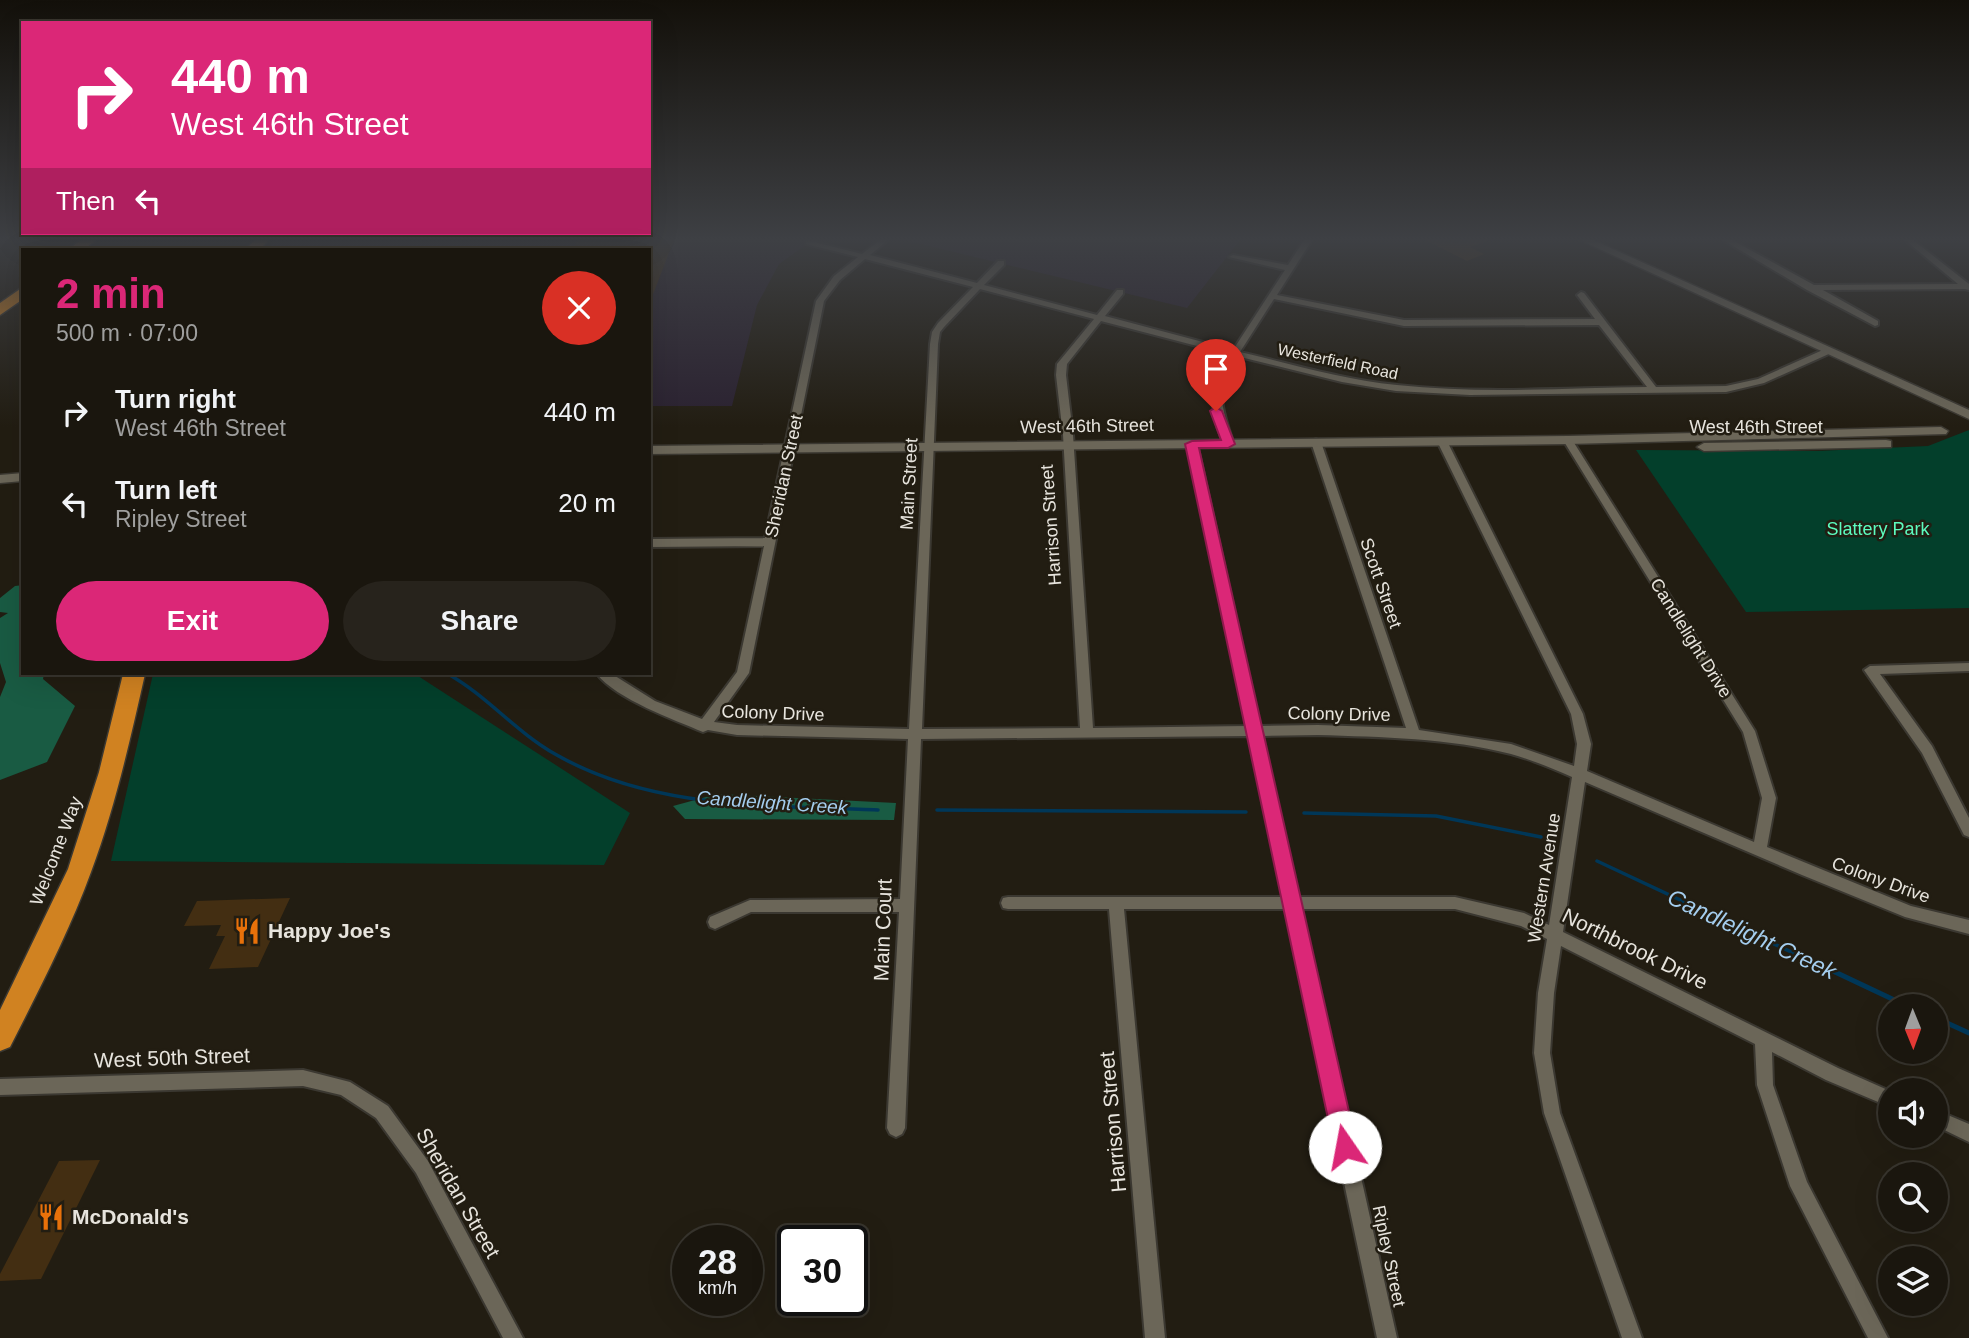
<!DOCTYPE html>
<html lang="en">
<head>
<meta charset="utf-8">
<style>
	:root { --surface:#1a160e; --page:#27231c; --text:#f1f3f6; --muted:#9f9f9e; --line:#38352e; --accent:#db2777 }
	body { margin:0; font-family:Arial,sans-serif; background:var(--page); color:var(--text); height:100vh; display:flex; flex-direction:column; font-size:26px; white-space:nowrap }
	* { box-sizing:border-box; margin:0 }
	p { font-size:23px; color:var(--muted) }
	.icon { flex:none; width:38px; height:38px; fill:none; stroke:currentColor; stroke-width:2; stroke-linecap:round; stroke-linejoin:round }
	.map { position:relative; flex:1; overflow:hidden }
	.side { position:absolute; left:21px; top:248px; width:630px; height:427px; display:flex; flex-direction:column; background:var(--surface); border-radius:0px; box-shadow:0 7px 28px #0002,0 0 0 2px var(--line) }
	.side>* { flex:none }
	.top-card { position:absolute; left:21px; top:21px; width:630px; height:214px; border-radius:0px; box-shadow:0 7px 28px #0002,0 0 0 2px var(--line); background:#db2777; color:#fff; overflow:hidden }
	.needle { width:46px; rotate:179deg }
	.tools { position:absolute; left:1878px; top:994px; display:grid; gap:14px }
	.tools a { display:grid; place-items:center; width:70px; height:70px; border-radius:50%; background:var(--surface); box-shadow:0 7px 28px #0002,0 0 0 2px var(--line); font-size:35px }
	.speed { position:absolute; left:672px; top:1225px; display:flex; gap:14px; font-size:35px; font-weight:700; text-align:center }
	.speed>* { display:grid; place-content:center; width:91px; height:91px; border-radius:50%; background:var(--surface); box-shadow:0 7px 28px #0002,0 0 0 2px var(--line); line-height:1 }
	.speed small { font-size:18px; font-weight:400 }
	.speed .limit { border:4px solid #111; border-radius:10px; background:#fff; color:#111 }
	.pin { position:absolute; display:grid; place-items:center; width:60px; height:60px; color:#fff; margin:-72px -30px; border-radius:50% 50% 50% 0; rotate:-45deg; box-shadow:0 0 7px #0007 }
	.pin .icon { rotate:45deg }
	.me { position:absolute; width:77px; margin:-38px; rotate:348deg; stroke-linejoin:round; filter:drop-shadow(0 0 5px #0008) }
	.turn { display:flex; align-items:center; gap:24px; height:147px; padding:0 35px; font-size:32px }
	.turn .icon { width:91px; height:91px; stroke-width:2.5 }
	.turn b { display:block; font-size:49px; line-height:60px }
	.then { display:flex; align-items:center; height:66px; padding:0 35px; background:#0003; gap:14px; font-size:26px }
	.round { display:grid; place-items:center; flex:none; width:74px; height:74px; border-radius:37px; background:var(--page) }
	.head { display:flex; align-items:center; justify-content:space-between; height:119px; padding:0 35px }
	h1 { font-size:42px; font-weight:700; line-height:52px; color:var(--accent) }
	.button { display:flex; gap:14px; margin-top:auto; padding:14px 35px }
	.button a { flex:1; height:80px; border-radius:42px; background:var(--accent); color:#fff; font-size:28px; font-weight:700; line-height:80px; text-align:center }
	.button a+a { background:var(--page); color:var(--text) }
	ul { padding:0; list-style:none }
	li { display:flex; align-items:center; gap:21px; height:91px; padding:0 35px }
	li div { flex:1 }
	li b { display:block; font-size:26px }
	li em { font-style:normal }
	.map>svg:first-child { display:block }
	.commercial { fill:#2a2130 }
	.green { fill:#033f2b }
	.forest { fill:#195b43 }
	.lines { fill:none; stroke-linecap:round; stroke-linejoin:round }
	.stream-far1 { stroke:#003758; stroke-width:3.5 }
	.stream { stroke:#003758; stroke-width:5 }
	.building { fill:#432e12 }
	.street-casing { stroke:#3b3831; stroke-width:4 }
	.secondary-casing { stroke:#3b3831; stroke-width:3 }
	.highway-casing { stroke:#3b3831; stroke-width:3 }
	.street { fill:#6b6658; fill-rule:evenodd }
	.secondary { fill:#6b6658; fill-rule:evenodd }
	.highway { fill:#d08221; fill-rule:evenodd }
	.route { fill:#db2777; stroke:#8e194d; stroke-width:2 }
	.labels { text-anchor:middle; stroke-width:5; stroke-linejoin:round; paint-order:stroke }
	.far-street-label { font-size:16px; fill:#e7e4dd; stroke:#221d12 }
	.street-label { font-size:18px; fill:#e7e4dd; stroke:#221d12 }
	.park-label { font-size:18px; fill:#5cfcbf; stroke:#221d12 }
	.water-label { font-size:19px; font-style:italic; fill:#a4cdee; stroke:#221d12 }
	.near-street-label { font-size:21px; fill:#e7e4dd; stroke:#221d12 }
	.near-poi-label { font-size:21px; font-weight:bold; fill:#e7e4dd; stroke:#221d12; text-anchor:start }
	.near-water-label { font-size:23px; font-style:italic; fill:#a4cdee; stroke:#221d12 }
</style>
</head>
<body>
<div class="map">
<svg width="1969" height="1338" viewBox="0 0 1969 1338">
	<rect width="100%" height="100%" fill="#221d12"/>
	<g class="commercial">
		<path d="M276,240H813L779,264L757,305L732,406H649V250H267Z"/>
		<path d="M904,240H1240L1187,308Z"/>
	</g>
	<g class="green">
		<path d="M1969,430V608L1746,612L1636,450L1817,451L1928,446Z"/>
		<path d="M153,674H415L630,813L604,865L111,861Z"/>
	</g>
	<g class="forest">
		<path d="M23,585V674H44L43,679L75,706L47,762L0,780V697L6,682L0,663V618L8,613L0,612V598L15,586Z"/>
		<path d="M717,794L896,803L894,820L685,819L673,806Z"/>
	</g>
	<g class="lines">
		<g class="stream-far1">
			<path d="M448,674C487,696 516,732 555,754C652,810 769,805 878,810"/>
			<path d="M937,810L1246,812"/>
			<path d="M1304,813L1436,816L1541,837"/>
			<path d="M1597,861L1819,965"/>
		</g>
		<g class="stream">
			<path d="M1816,963L1907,1006"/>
			<path d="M1936,1018L1969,1033"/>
		</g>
	</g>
	<g class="building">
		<path d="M578,240H674L650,302L649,250H572Z"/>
		<path d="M1425,240H1487V241L1470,247L1484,254L1467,261Z"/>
		<path d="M290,898L258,967L209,969L225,936H216L221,925L184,926L197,901Z"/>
		<path d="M100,1160L41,1279L0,1281V1274L59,1161Z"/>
	</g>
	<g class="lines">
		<defs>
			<g id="street">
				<path d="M806,240L862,254L880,240H888L870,255L977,283L998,261H1004V265L984,285L1097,315L1117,290H1123V294L1105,316L1233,350L1285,270L1229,257L1233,255L1288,265L1304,240H1312L1277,295L1404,320L1595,319L1577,295L1581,292L1584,293L1656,387L1726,386L1758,379L1825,349H1831V353L1764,383L1726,392L1470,395L1396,391L1342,382L1232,355C1216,390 1221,409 1234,444L1229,447C1222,443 1221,436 1218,429C1209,400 1211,379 1224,353L1101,321L1067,364L1066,375L1073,435L1093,728L1247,726L1187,444L1192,441L1197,444L1260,726L1318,725L1406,728L1311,442L1316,439L1321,442L1419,730L1511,744L1574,766L1577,744L1571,714L1437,441L1442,438L1447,441L1583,714L1591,744L1587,771L1754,842L1762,798L1743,732L1563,440L1565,438H1571L1755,731L1776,798L1767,847L1911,906L1969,920V934L1905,917L1802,875L1585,782L1563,932L1838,1068L1890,1091V1107L1826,1080L1772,1052L1773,1085L1807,1182L1888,1338H1868L1790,1186L1757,1085L1755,1044L1561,946L1554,993L1550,1053L1560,1113L1642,1338H1622L1544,1113L1534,1053L1538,993L1547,939L1521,926L1455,909H1301L1397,1338H1377L1286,909H1124L1165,1338H1145L1109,909H1008L1003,908L1001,903L1003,898L1008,897H1283L1249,736L921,739L905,1128L902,1134L896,1137L890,1134L887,1128L899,912H751L715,929L710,927L708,922L710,917L750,900L900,899L908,739L737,735L708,730L703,732C675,720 616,699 597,674H612L655,701L702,719L737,672L764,546L649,547V539L765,538L816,301L834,276L858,257L806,244ZM865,259L973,287L938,323L932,332L930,344L909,729L737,725L714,722L749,673L824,301L840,280ZM980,289L1094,319L1057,364L1056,375L1063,435L1080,728L922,729L938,344L940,332L944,327ZM1274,299L1404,326L1599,325L1647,387C1564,388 1479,394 1397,385C1344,380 1292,364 1240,352ZM1318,735C1382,737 1449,738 1511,754C1532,760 1552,768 1572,777L1549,925L1524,913L1455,897H1298L1262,736Z"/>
				<path d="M1723,240H1732L1814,285L1958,284L1905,240H1913L1969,284V290L1965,289L1823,290L1878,321V325L1875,326L1807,290Z"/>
				<path d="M1969,663V671L1880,674L1932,746L1969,818V837L1964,835L1922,753L1864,670L1870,666Z"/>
				<path d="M303,1070L350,1082L388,1106L428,1161L523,1338H503L416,1173L376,1118L341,1095L303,1086L0,1095V1079Z"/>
				<path d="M1936,1110L1969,1124V1142L1936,1126Z"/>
			</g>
			<g id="secondary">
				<path d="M1580,240H1593L1969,410V419Z"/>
				<path d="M1941,427L1948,431L1946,434L1568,444L649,454V446L1568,436Z"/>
				<path d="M1886,440L1891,441V447L1704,451L1697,447L1704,443Z"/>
				<path d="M23,473V481L0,483V475Z"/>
			</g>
			<g id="highway">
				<path d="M81,240H96L83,250H68Z"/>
				<path d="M255,240H269L259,250H245Z"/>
				<path d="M23,287V299L0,315V303Z"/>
				<path d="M123,674H145C130,740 115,808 91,872C69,932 39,990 10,1047L0,1051V1010L68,869L99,772Z"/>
			</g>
		</defs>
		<use href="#street" class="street-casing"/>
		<use href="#secondary" class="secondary-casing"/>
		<use href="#highway" class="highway-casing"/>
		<use href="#street" class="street"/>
		<use href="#secondary" class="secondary"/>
		<use href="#highway" class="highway"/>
	</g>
	<linearGradient id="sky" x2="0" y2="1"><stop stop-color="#13100a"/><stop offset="0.56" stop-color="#3e4044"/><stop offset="1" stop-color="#3e4044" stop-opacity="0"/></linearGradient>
	<rect width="1969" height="427" fill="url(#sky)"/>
	<path class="route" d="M1216,407L1222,411L1235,444L1228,448H1199L1357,1147L1353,1155L1345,1158L1337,1155L1334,1147L1185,444L1192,441L1221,440L1210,411Z"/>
	<defs>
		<symbol id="restaurant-bare" viewBox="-9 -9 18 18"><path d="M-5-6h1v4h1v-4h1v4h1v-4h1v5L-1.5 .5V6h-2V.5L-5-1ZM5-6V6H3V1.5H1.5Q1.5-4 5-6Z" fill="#e8710a" stroke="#221d12" stroke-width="2.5" paint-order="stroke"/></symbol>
	</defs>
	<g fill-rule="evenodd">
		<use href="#restaurant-bare" x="228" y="912" width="38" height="38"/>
		<use href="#restaurant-bare" x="32" y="1198" width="38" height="38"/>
	</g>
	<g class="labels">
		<g class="far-street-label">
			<text transform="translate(1338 361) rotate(12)" y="6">Westerfield Road</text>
		</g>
		<g class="street-label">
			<text transform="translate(1087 426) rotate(-1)" y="6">West 46th Street</text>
			<text x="1756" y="433">West 46th Street</text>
			<text transform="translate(784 476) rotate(-78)" y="6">Sheridan Street</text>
			<text transform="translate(909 484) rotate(-87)" y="6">Main Street</text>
			<text transform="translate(1051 525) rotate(-94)" y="6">Harrison Street</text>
			<text transform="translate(1381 583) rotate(71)" y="6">Scott Street</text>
			<text transform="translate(1691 638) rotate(58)" y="6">Candlelight Drive</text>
			<text transform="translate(773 713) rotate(2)" y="6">Colony Drive</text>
			<text transform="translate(1339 714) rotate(1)" y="6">Colony Drive</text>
			<text transform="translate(56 851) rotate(-69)" y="6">Welcome Way</text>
			<text transform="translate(1544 878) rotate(-81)" y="6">Western Avenue</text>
			<text transform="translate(1881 880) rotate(20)" y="6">Colony Drive</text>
			<text transform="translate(1389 1256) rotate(78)" y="6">Ripley Street</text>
		</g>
		<g class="park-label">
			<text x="1878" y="535">Slattery Park</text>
		</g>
		<g class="water-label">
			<text transform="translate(772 802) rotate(4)" y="7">Candlelight Creek</text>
		</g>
		<g class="near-street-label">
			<text transform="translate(883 930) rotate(-88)" y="7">Main Court</text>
			<text transform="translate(1635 949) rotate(26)" y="7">Northbrook Drive</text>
			<text transform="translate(172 1058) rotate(-2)" y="7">West 50th Street</text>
			<text transform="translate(1113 1122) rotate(-95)" y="7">Harrison Street</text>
			<text transform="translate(458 1193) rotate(60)" y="7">Sheridan Street</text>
		</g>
		<g class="near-poi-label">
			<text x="268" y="938">Happy Joe's</text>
			<text x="72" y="1224">McDonald's</text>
		</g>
		<g class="near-water-label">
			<text transform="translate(1752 934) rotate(25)" y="8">Candlelight Creek</text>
		</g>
	</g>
</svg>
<div class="tools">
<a><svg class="needle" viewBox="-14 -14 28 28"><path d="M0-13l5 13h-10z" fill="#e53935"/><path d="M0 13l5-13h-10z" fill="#9f9f9e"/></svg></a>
<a><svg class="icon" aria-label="sound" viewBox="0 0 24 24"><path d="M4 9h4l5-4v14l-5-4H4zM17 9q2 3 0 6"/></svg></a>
<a><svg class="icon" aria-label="search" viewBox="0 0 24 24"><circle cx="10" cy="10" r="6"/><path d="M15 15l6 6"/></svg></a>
<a><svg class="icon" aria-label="layers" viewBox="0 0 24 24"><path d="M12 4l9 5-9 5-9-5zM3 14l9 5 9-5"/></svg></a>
</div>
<div class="speed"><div>28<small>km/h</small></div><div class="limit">30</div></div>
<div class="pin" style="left:1216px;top:411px;background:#d93025"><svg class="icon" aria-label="arrive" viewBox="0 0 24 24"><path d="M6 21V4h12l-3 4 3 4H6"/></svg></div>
<svg class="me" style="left:1345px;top:1147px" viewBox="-20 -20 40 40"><circle r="19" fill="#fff"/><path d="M0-13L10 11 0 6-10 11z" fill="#db2777"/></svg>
<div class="top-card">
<div class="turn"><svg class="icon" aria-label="right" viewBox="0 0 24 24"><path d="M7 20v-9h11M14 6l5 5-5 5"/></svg><div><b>440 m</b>West 46th Street</div></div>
<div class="then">Then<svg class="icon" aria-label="left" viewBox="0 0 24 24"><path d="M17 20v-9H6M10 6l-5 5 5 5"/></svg></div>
</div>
<section class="side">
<div class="head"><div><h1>2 min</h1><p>500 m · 07:00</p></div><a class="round" style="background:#d93025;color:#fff"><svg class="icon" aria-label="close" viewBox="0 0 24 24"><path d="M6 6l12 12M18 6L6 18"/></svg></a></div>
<ul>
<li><svg class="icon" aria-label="right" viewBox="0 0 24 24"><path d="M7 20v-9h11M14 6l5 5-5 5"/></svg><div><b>Turn right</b><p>West 46th Street</p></div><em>440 m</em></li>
<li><svg class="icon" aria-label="left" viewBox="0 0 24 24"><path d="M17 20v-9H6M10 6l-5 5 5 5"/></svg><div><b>Turn left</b><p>Ripley Street</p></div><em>20 m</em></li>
</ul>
<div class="button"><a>Exit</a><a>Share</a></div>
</section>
</div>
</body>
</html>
